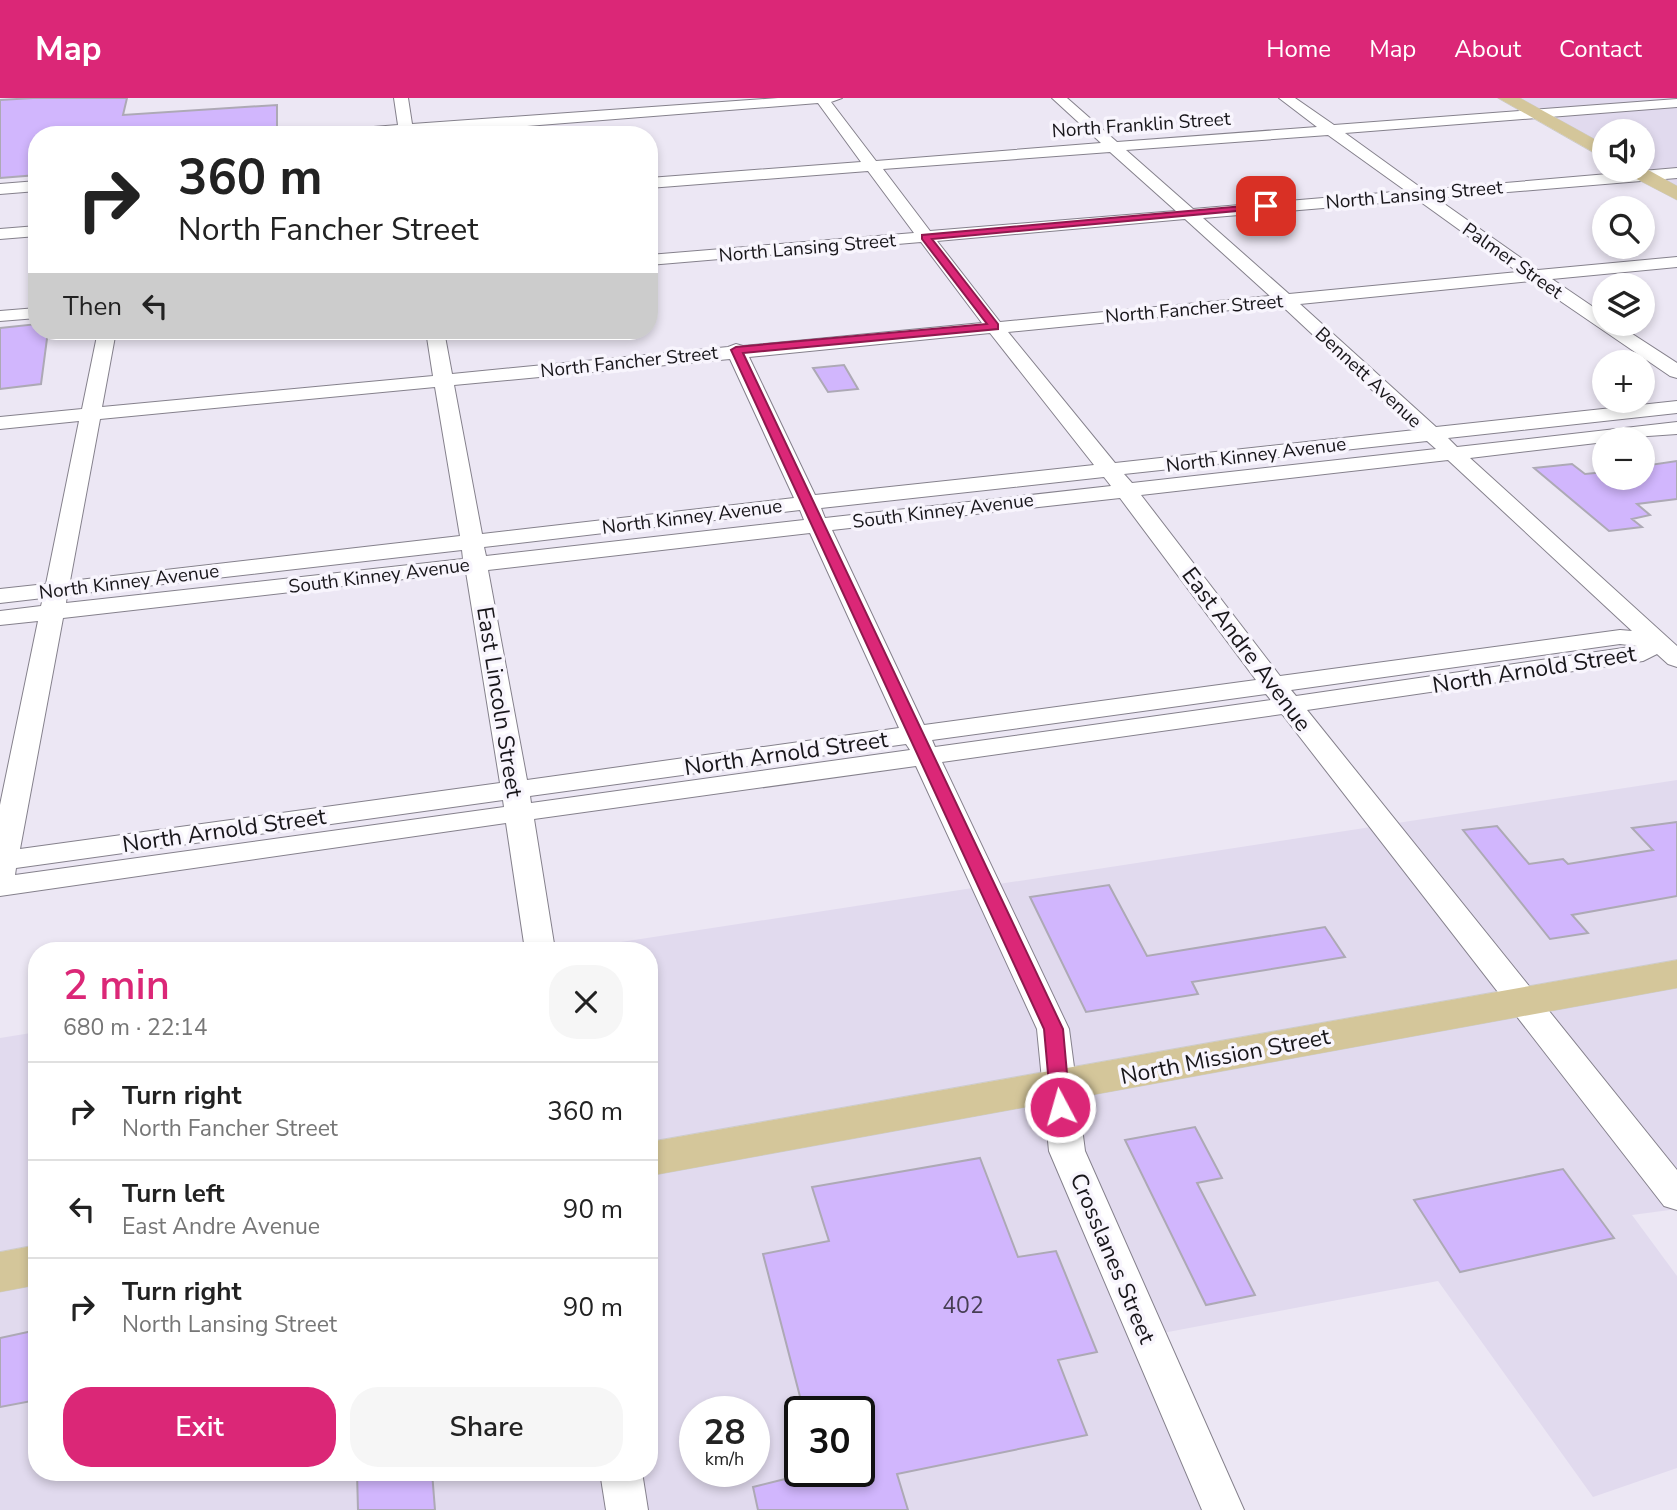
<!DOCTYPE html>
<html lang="en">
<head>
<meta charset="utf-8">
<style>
	:root { --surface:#fff; --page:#f6f6f6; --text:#222; --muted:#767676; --line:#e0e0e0; --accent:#db2777 }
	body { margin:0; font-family:"Nunito Sans",sans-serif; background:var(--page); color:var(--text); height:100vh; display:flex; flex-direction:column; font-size:26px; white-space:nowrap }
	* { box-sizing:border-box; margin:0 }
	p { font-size:23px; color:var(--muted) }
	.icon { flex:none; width:38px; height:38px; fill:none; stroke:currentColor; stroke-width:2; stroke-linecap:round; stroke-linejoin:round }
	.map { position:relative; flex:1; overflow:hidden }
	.sheet { position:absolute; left:28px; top:844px; width:630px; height:539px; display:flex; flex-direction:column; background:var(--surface); border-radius:28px; box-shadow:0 4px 10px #0003 }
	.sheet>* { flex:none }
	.top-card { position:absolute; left:28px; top:28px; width:630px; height:214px; border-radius:28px; box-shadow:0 4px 10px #0003; background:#fff; color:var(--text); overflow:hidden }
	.fabs { position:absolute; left:1592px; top:21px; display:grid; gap:14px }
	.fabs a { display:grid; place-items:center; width:63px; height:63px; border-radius:50%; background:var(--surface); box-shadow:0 4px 10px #0003; font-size:35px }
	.speed { position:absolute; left:679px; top:1298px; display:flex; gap:14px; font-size:35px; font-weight:700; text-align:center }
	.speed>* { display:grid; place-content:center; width:91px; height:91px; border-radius:50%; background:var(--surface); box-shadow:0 4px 10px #0003; line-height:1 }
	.speed small { font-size:18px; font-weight:400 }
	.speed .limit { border:4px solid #111; border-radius:10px; background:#fff; color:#111 }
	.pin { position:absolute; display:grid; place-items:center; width:60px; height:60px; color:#fff; margin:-30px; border-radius:14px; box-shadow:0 4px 10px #0006 }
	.me { position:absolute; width:77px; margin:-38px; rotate:354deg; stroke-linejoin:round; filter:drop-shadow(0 0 5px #0008) }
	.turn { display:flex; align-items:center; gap:24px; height:147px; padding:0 35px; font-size:32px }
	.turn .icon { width:91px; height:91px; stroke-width:2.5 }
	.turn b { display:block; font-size:49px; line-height:60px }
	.then { display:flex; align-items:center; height:66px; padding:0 35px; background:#0003; gap:14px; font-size:26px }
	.round { display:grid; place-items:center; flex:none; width:74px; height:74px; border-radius:28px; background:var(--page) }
	.overview { display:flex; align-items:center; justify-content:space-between; height:119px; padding:0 35px }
	h1 { font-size:42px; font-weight:600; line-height:52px; color:var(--accent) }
	.button { display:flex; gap:14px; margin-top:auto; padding:14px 35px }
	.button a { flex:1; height:80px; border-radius:28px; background:var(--accent); color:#fff; font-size:28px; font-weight:600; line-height:80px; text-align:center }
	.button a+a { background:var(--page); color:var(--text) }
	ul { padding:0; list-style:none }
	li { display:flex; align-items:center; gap:21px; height:98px; padding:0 35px; border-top:2px solid var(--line) }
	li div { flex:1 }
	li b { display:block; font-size:26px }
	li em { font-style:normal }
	header { display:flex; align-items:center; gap:42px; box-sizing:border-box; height:98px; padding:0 35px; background:var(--accent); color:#fff }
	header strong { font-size:33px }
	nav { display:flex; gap:38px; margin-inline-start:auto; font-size:24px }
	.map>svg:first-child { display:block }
	.built { fill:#e1daee; fill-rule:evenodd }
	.building { fill:#d1b6fd; stroke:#ada9b5; stroke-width:2 }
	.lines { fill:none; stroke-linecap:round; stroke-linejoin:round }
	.minor-casing { stroke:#85818c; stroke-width:2 }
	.major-casing { stroke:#cccccd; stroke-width:1 }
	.minor { fill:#fff; fill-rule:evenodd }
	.major { fill:#d4c69a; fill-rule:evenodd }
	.route { fill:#db2777; stroke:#8e194d; stroke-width:2 }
	.labels { text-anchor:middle; stroke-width:7; stroke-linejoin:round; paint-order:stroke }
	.far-street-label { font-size:19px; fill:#18161a; stroke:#f8f5fd }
	.street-label { font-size:23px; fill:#18161a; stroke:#f8f5fd }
	.near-number-label { font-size:23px; fill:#463e53 }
</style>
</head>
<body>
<header>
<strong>Map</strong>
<nav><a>Home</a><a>Map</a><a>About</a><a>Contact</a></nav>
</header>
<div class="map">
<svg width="1677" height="1412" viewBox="0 0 1677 1412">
	<rect width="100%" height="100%" fill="#ece7f4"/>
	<g class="built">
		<path d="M1507,0H1677V96L1634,72H1643V33H1605V55Z"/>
		<path d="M1677,682V1111L1632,1117L1677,1178V1370L1593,1399L1438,1183L1147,1238L1223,1412H0V940L37,934V1374H649V852H569ZM695,1314H754V1374H695ZM800,1314H859V1374H800Z"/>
	</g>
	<g class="building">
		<path d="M33,0H127L123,17L277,7V29L168,37H37V77L0,80V2Z"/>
		<path d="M37,226V233H48L41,286L0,291V230Z"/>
		<path d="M844,267L858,291L828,294L813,270Z"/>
		<path d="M1677,363V401L1637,406L1650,417L1632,421L1642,429L1609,433L1534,370L1572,366L1585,376L1605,374V380H1643V368Z"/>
		<path d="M1677,724V798L1572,817L1588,835L1550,841L1463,732L1497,728L1529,766L1563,761L1568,766L1653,752L1632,730Z"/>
		<path d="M1109,787L1147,858L1325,829L1345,859L1192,884L1198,896L1086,914L1030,799Z"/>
		<path d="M1195,1029L1222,1080L1197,1085L1255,1197L1206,1207L1125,1042Z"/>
		<path d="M980,1060L1018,1159L1056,1153L1097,1254L1058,1262L1087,1337L897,1376L908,1412H758L753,1389L801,1377L803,1374H859V1314H804L763,1156L829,1143L812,1089Z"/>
		<path d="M1563,1071L1614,1140L1460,1174L1414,1102Z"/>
		<path d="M37,1232V1302L0,1309V1240Z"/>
		<path d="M357,1374H432L435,1412H358Z"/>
	</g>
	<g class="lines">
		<defs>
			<g id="minor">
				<path d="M394,0H408L412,26L778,0H842L831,4L876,63L1101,45L1052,0H1067L1117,44L1317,29L1279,0H1295L1334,27L1677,1V9L1345,35L1424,92L1677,70V80L1436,100L1538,172L1677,159V169L1552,181L1605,217V226H1617L1677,265V280L1670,278L1531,183L1300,206L1436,329L1677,303V315L1448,340L1457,349L1677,324V336L1605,341V344L1470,360L1677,548V569L1668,566L1657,556L1643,563L1307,612L1677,1072V1112L1664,1108L1282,616L942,664L1069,931L1085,1053L1244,1412H1202L1049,1053L1037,931L916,668L534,721L555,852H525L506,725L0,798V707L38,523L0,527V513L41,508L43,500L0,505V491L46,486L79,323L0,331V319L82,311L98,233H116L102,309L433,278L426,233H444L452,276L728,249L736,246L743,248L982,225L921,144L649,167V157L914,135L868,73L649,90V80L861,64L818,5L413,37H317L324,33L398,27ZM1328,37L1406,93L1193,111L1126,52ZM1110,54L1176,113L930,133L883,71ZM1418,102L1518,174L1289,196L1203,120ZM1185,121L1270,198L1000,224L937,143ZM1281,207L1415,332L1115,365L1008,234ZM990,235L1094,367L815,397L749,259ZM730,261L794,400L482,436L454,287ZM435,289L460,438L70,483L100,321ZM1427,343L1436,351L1132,385L1124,376ZM1448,362L1632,533L1620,532L1280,578L1141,397ZM1104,379L1111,388L825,420L821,410ZM1120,400L1256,582L924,627L832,432ZM800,412L804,422L486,458L484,449ZM810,435L899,630L527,682L488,472ZM462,452L463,461L66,505L67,497ZM466,474L500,685L20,751L63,520ZM1620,546L1637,548L1296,598L1291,592ZM1266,596L1271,602L935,649L932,642ZM906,646L910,652L531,705L530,698ZM503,702L504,709L15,777L16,770Z"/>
				<path d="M37,83V93L0,96V86Z"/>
				<path d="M37,128V138L0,141V131Z"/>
				<path d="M37,210V220L0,223V213Z"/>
				<path d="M600,1374H642L648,1412H606Z"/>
			</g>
			<g id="major">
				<path d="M1498,0H1520L1605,47V61Z"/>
				<path d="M1643,69L1677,88V102L1627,76L1624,72H1643Z"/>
				<path d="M1677,862V890L649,1078V1044Z"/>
				<path d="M37,1147V1187L0,1194V1154Z"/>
			</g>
		</defs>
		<use href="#minor" class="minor-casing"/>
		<use href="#major" class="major-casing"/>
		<use href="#minor" class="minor"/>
		<use href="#major" class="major"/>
	</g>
	<path class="route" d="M1266,106H1269V110L932,141L998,226V231L743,255L1063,931L1070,1009L1067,1014H1053L1051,1009L1044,931L731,252L736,249L987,226L922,141V137Z"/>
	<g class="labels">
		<g class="far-street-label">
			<text transform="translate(1141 26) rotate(-4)" y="7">North Franklin Street</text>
			<text transform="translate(1414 96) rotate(-5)" y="7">North Lansing Street</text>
			<text transform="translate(807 149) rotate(-5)" y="7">North Lansing Street</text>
			<text transform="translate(1513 162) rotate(35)" y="7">Palmer Street</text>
			<text transform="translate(1194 210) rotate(-5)" y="7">North Fancher Street</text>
			<text transform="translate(629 263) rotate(-6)" y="7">North Fancher Street</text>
			<text transform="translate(1369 279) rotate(43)" y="7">Bennett Avenue</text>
			<text transform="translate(1256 356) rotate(-7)" y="7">North Kinney Avenue</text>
			<text transform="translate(943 412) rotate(-7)" y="7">South Kinney Avenue</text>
			<text transform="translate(692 418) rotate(-7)" y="7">North Kinney Avenue</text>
			<text transform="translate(379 477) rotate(-7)" y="7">South Kinney Avenue</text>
			<text transform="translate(129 483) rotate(-7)" y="7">North Kinney Avenue</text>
		</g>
		<g class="street-label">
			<text transform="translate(1247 551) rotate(53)" y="8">East Andre Avenue</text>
			<text transform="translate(1534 571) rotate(-9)" y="8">North Arnold Street</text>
			<text transform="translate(500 604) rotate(81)" y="8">East Lincoln Street</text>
			<text transform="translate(786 655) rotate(-8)" y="8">North Arnold Street</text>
			<text transform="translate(224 732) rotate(-8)" y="8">North Arnold Street</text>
			<text transform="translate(1225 958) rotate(-11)" y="8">North Mission Street</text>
			<text transform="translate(1113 1160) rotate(67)" y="8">Crosslanes Street</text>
		</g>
		<g class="near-number-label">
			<text x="963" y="1215">402</text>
		</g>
	</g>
</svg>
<div class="fabs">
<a><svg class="icon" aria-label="sound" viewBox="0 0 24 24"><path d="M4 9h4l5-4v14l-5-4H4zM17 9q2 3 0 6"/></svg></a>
<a><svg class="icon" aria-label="search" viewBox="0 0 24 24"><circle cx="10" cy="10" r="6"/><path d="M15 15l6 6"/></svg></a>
<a><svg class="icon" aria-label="layers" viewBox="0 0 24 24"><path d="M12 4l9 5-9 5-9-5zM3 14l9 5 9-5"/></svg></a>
<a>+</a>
<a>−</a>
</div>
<div class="speed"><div>28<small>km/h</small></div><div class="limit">30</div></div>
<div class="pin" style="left:1266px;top:108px;background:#d93025"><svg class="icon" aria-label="arrive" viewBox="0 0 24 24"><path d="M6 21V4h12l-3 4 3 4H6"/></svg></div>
<svg class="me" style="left:1060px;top:1009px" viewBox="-20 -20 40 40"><circle r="17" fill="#db2777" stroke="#fff" stroke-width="3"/><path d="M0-11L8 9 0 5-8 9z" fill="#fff"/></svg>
<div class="top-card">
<div class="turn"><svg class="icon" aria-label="right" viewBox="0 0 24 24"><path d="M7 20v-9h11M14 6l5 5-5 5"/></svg><div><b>360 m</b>North Fancher Street</div></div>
<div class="then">Then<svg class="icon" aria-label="left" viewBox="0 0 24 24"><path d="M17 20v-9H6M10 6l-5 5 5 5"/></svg></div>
</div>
<section class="sheet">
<div class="overview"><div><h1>2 min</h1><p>680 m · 22:14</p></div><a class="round"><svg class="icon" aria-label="close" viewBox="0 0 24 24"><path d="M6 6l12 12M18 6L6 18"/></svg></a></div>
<ul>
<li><svg class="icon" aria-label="right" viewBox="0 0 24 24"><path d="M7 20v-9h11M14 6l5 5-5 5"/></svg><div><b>Turn right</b><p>North Fancher Street</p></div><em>360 m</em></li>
<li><svg class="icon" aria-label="left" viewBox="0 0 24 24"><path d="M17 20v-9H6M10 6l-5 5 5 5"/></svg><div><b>Turn left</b><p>East Andre Avenue</p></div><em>90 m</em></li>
<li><svg class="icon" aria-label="right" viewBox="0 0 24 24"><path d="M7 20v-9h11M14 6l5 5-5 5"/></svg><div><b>Turn right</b><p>North Lansing Street</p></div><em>90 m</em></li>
</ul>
<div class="button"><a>Exit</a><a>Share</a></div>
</section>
</div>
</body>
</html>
